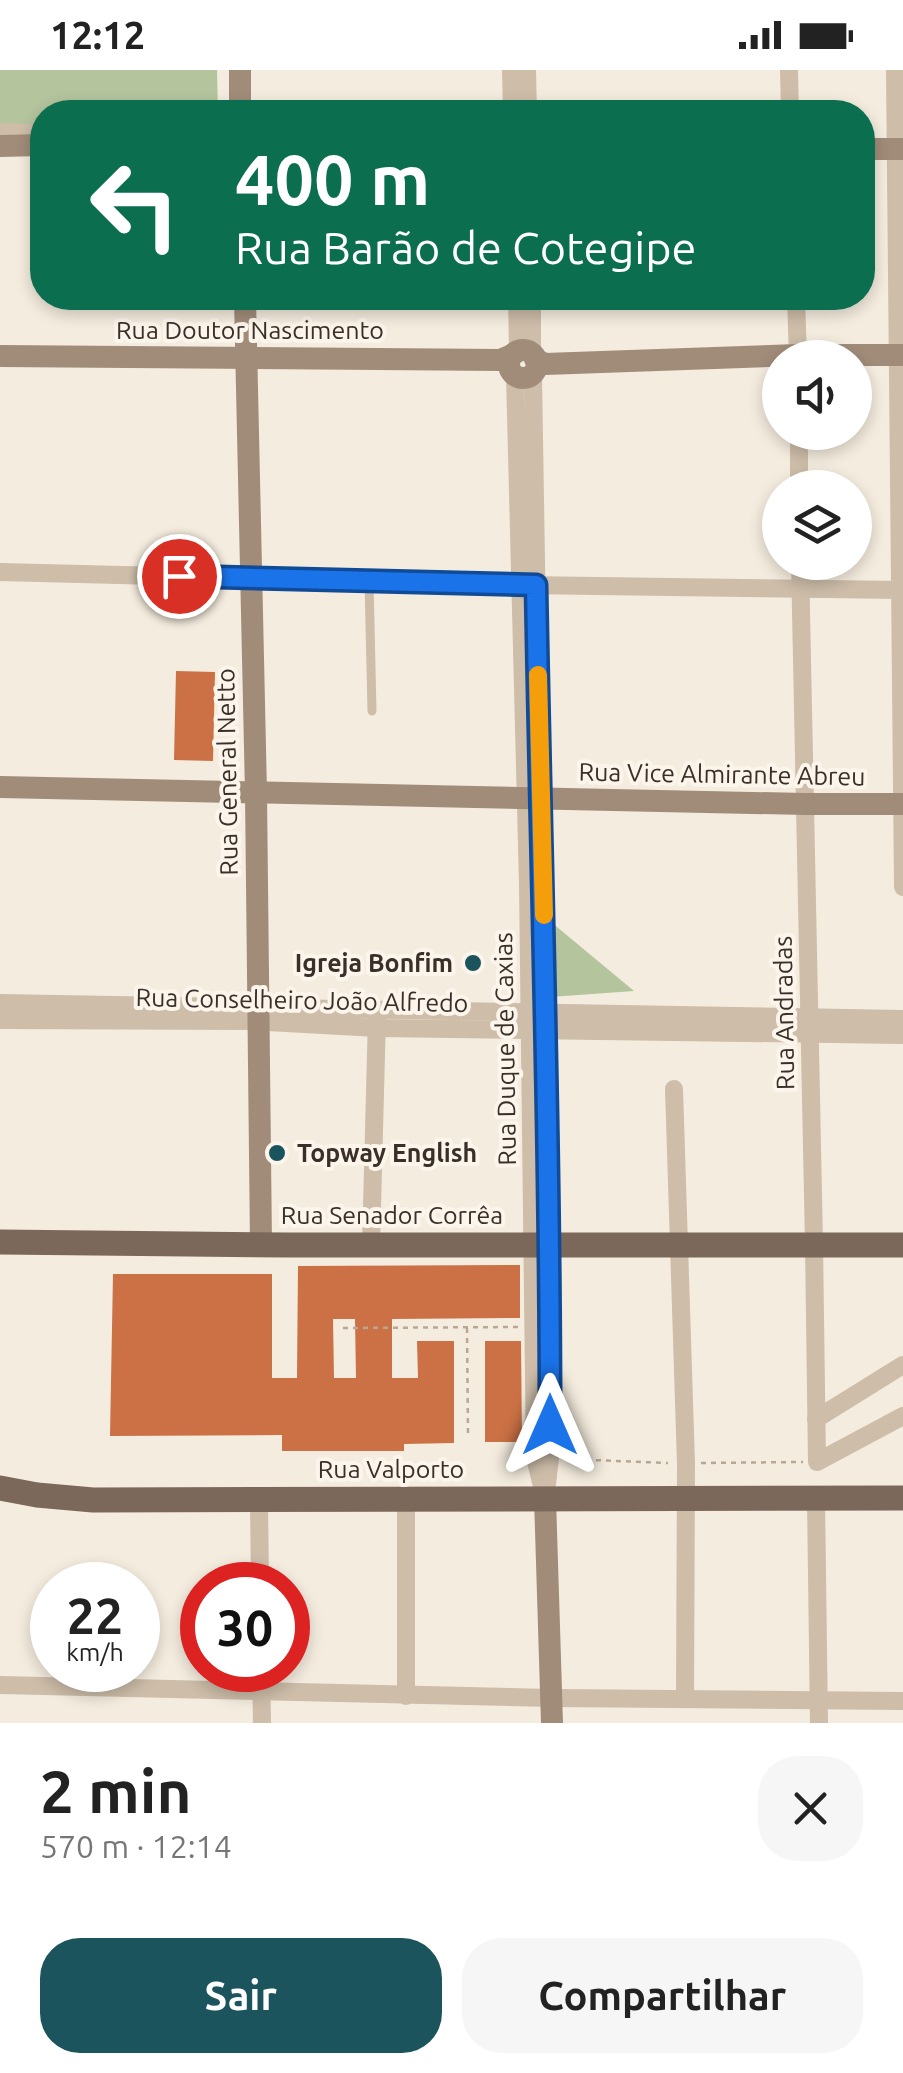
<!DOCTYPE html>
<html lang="pt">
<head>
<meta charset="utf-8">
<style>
	:root { --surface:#fff; --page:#f6f6f6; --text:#222; --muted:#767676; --accent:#1c545e }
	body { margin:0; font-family:Ubuntu,sans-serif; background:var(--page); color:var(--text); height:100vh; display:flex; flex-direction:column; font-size:38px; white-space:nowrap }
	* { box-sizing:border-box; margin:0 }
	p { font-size:32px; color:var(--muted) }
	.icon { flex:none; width:55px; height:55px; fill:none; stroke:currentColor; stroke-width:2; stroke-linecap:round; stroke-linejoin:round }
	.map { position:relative; height:1653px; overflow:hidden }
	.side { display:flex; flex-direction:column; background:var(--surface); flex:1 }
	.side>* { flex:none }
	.banner { position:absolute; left:30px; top:30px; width:845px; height:210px; border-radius:40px; box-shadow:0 5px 15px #0003; background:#0b6e4f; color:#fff; overflow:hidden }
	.tools { position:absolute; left:762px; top:270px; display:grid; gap:20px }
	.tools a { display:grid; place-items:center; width:110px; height:110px; border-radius:50%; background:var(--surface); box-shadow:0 5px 15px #0003; font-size:50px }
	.speed { position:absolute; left:30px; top:1492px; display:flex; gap:20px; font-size:50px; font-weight:700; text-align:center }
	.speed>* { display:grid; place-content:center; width:130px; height:130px; border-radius:50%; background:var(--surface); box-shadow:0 5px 15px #0003; line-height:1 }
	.speed small { font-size:25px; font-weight:400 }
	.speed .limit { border:15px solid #d22; background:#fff; color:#111 }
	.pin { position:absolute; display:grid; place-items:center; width:85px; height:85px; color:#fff; margin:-42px; border:5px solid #fff; border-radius:50%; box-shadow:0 2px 10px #0007 }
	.me { position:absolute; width:110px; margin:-55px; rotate:0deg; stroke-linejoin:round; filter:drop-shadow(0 0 8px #0008) }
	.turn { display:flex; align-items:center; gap:35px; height:210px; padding:0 40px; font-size:45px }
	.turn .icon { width:130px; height:130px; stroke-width:2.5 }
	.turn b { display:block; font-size:70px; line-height:85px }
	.round { display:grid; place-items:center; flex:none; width:105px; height:105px; border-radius:40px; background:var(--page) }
	.head { display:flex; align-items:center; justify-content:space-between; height:170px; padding:0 40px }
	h1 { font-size:60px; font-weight:700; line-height:75px }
	.primary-button { display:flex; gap:20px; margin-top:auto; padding:20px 40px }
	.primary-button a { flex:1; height:115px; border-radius:40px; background:var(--accent); color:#fff; font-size:40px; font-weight:700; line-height:115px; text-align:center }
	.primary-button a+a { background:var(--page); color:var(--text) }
	.status { display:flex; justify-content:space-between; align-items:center; height:70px; padding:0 50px; background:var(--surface); direction:ltr }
	.status svg { height:28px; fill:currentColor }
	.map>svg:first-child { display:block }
	.green { fill:#b4c49d }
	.building { fill:#cb7145; fill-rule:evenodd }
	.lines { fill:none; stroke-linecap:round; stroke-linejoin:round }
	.path { stroke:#b9a793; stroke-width:2.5; stroke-dasharray:5 5; stroke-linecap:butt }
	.lane { stroke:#cdbda9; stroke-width:9 }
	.street { stroke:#cdbda9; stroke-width:18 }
	.secondary { stroke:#a18c7a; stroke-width:22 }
	.primary { stroke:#7c685a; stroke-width:25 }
	.route-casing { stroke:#114b97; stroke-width:25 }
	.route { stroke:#1a73e8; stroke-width:18 }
	.slow { stroke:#f59e0b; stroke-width:18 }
	.poi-dot { fill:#1c545e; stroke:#fbf5eb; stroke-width:4 }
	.labels { text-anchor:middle; stroke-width:8; stroke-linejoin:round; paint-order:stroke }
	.street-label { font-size:25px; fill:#3a3029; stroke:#fbf5eb }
	.poi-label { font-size:25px; font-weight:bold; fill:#3a3029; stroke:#fbf5eb; text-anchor:end }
</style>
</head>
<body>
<div class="status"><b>12:12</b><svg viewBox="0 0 49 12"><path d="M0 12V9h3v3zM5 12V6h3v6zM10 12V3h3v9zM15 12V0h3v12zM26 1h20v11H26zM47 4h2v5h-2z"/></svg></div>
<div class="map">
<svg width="903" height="1653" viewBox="0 0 903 1653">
	<rect width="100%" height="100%" fill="#f4ecde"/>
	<g class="green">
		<path d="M0,0H217L218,42H42V56H0Z"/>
		<path d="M551,852L634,921L550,927Z"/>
	</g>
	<g class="building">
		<path d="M153,228H217V239L153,240Z"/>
		<path d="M176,601L215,602L213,691L174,690Z"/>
		<path d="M520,1195V1248L392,1249V1308H418L417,1271H454V1373L404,1374V1381H282V1365L110,1366L113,1204H272V1308H297L298,1196ZM333,1249H355L356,1308H334Z"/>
		<path d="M485,1271H521L522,1372H485Z"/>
	</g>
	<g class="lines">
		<g class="path">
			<path d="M343,1258L518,1257"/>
			<path d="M467,1258L468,1364"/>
			<path d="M566,1389L668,1393"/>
			<path d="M701,1393L803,1392"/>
		</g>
		<path class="lane" d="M369,511L372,641"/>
		<g class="street">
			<path d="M511,0L512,42"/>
			<path d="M527,0L528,42"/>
			<path d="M789,0L790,42"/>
			<path d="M895,0L903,817"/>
			<path d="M0,62L42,63"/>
			<path d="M517,228L518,281"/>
			<path d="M532,228V284"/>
			<path d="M796,228L798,288"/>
			<path d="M515,305L528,814L535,1388L545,1428"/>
			<path d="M533,305L539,679L546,943L550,1388L547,1414"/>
			<path d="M799,362V418"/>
			<path d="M800,492L814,1174L817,1392L903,1346"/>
			<path d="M0,502L522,515L903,520"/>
			<path d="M0,933L903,949"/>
			<path d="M0,950L251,951L377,958L903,965"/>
			<path d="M674,1019L686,1394L685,1629"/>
			<path d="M371,1175L377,946"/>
			<path d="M816,1349L903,1295"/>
			<path d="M816,1429L819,1653"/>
			<path d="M259,1430L260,1515"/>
			<path d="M261,1600L262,1653"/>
			<path d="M0,1615L552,1628L903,1631"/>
			<path d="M406,1626V1428"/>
		</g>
		<g class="secondary">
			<path d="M240,0V42"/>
			<path d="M0,76L42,75"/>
			<path d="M862,79H903"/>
			<path d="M245,228L256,723L261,1175"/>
			<circle cx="523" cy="294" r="14"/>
			<path d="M0,286L500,290L514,284"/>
			<path d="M535,289L545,294L798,285H903"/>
			<path d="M0,717L805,734H903"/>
			<path d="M545,1428L552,1653"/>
		</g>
		<g class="primary">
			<path d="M0,1172L289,1175H903"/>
			<path d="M0,1418L37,1425L93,1430L903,1428"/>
		</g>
	</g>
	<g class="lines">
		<defs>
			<path id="route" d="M179,506L536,515C541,795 550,1075 550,1355"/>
		</defs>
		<use href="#route" class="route-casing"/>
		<use href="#route" class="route"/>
		<path class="slow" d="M538,605L544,845"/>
	</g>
	<g class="poi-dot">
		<circle cx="473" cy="893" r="10"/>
		<circle cx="277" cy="1083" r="10"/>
	</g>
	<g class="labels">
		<g class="street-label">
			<text x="250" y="269">Rua Doutor Nascimento</text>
			<text transform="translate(227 702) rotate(-91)" y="9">Rua General Netto</text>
			<text transform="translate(722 704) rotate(1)" y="9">Rua Vice Almirante Abreu</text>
			<text transform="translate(302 930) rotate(1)" y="9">Rua Conselheiro João Alfredo</text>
			<text transform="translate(784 943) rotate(-91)" y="9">Rua Andradas</text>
			<text transform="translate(505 979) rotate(-91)" y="9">Rua Duque de Caxias</text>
			<text x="392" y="1154">Rua Senador Corrêa</text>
			<text x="391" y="1408">Rua Valporto</text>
		</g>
		<g class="poi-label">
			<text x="453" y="902">Igreja Bonfim</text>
			<text x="297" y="1092" text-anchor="start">Topway English</text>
		</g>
	</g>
</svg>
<div class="tools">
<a><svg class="icon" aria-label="sound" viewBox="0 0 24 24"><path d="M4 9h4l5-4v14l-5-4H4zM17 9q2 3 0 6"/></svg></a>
<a><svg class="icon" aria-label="layers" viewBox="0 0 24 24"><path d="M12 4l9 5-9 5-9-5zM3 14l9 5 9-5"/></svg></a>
</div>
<div class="speed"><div>22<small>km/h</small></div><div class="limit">30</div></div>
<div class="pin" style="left:179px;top:506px;background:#d93025"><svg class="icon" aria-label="arrive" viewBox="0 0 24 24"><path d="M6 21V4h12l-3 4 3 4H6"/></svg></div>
<svg class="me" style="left:550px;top:1355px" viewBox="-20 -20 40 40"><path d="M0-17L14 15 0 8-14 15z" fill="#1a73e8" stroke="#fff" stroke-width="4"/></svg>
<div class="banner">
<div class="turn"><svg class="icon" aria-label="left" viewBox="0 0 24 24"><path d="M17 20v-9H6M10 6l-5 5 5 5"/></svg><div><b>400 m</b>Rua Barão de Cotegipe</div></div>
</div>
</div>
<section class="side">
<div class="head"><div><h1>2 min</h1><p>570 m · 12:14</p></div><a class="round"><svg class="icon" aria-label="close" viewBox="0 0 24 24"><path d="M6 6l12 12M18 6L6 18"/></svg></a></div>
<div class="primary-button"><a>Sair</a><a>Compartilhar</a></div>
</section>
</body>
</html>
